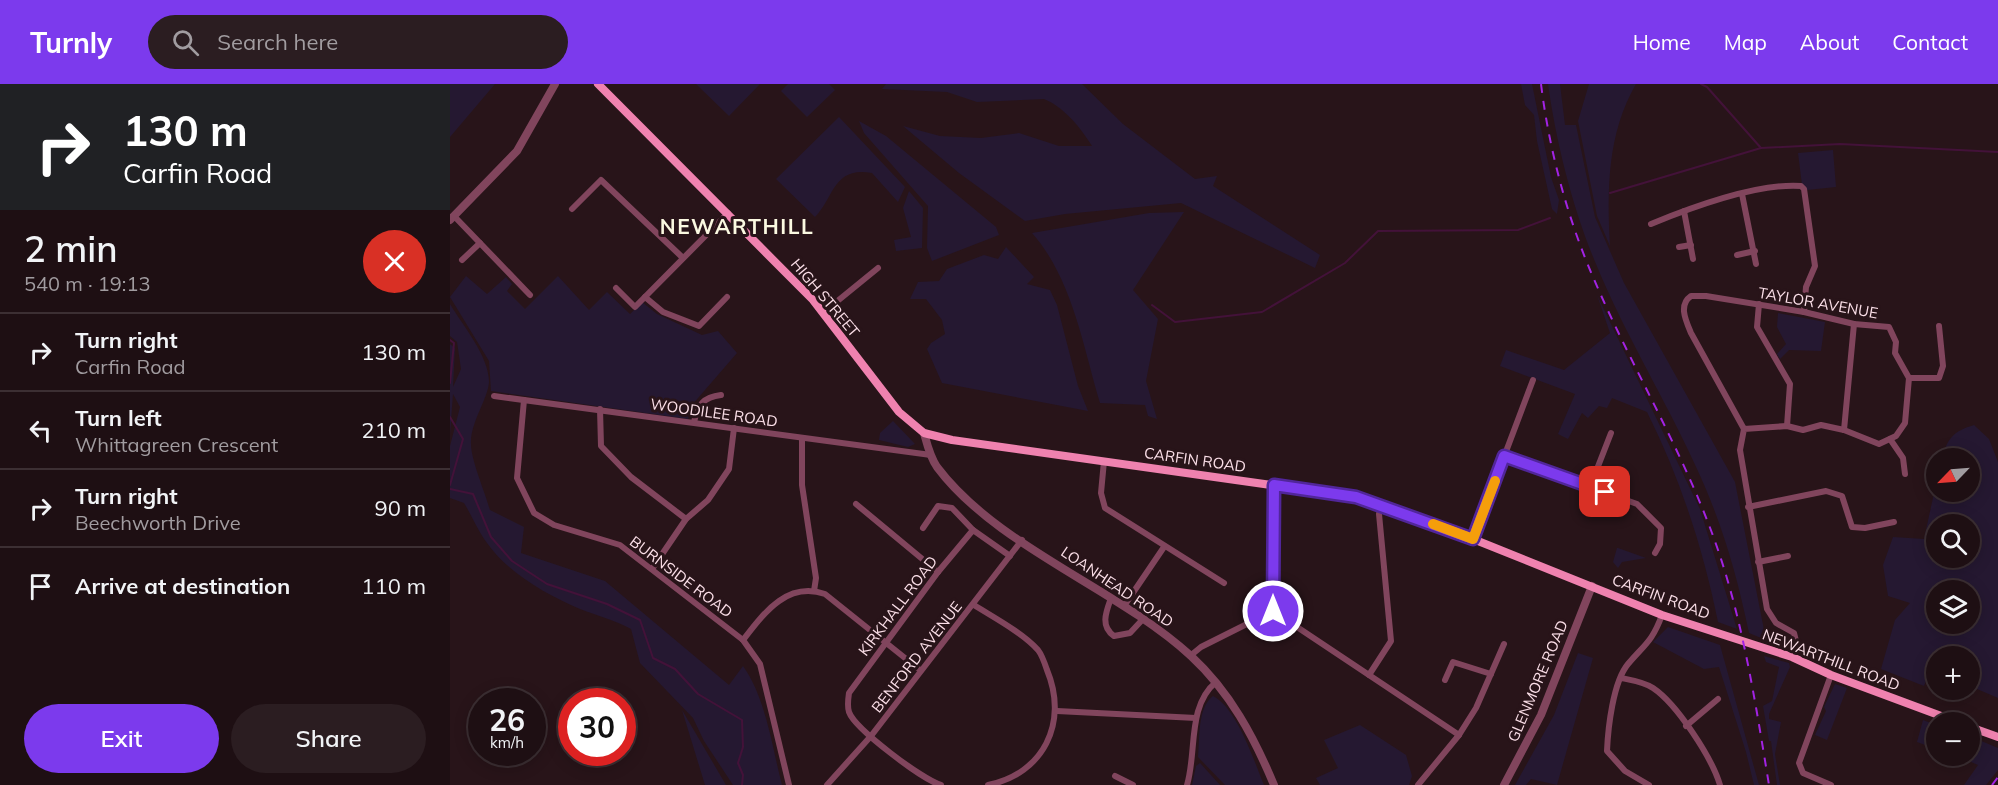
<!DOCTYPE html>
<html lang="en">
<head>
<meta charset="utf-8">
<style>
	:root { --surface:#1e0f13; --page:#2b1d21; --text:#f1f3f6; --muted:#a19ca0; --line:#3c2f33; --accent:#7c3aed }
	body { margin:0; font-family:Mulish,sans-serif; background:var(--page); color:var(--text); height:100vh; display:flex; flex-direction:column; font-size:22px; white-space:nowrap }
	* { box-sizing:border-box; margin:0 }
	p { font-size:20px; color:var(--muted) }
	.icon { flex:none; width:33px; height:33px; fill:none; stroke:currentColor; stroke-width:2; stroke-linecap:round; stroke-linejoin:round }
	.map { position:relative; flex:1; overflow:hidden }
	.details { display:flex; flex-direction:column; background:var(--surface); width:450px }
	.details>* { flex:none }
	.banner { background:#202124; color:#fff; overflow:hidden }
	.needle { width:39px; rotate:245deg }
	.tools { position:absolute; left:1476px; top:364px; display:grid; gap:12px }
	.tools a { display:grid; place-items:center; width:54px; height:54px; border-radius:50%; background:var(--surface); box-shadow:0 3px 15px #0003,0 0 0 2px var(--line); font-size:30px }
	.speed { position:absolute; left:18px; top:604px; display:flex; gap:12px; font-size:30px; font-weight:700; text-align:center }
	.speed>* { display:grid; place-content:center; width:78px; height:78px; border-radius:50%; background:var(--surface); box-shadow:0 3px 15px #0003,0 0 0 2px var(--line); line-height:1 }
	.speed small { font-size:15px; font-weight:400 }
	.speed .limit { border:9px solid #d22; background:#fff; color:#111 }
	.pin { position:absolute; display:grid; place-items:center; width:51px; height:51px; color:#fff; margin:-26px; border-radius:12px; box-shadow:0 3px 9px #0006 }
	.me { position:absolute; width:66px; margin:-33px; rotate:0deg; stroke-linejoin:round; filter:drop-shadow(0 0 4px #0008) }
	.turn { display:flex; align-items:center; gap:21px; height:126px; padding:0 24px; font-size:27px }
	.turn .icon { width:78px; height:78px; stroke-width:2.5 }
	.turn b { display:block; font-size:42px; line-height:51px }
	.round { display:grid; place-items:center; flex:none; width:63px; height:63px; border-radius:32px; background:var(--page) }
	.headline { display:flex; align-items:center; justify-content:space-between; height:102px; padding:0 24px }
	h1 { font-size:36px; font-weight:600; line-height:45px }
	.button { display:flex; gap:12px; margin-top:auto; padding:12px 24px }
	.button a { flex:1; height:69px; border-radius:36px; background:var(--accent); color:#fff; font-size:24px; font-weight:600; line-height:69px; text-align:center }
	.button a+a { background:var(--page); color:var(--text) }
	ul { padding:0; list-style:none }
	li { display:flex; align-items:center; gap:18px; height:78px; padding:0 24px; border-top:2px solid var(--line) }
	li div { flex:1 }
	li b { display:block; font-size:22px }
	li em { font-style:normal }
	header { display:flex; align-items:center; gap:36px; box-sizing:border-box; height:84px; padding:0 30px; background:var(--accent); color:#fff }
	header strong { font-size:28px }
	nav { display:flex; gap:33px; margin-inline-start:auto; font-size:21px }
	.search { width:420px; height:54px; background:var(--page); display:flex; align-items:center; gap:15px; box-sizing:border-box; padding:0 21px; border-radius:33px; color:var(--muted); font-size:22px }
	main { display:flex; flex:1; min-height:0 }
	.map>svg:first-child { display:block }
	.green { fill:#251831; fill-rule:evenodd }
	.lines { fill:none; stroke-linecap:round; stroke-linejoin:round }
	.stream { stroke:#431239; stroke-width:2 }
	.minor { stroke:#81455d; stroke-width:6 }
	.tertiary { stroke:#81455d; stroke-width:8 }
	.secondary { stroke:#ef82af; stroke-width:8 }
	.rail { stroke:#a223e3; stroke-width:2; stroke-dasharray:9 8; stroke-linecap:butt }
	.route-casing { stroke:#51269a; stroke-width:15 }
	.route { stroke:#7c3aed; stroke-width:10 }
	.slow { stroke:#f59e0b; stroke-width:10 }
	.labels { text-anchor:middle; stroke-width:6; stroke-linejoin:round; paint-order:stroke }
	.street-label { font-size:15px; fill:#fbdfe8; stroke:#281419 }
	.district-label { font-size:21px; font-weight:bold; letter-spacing:1.5px; fill:#fbf9e1; stroke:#281419 }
</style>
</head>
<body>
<header>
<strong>Turnly</strong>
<div class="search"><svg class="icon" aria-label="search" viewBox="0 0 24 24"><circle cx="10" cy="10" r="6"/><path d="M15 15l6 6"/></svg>Search here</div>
<nav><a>Home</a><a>Map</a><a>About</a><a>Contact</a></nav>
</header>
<main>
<section class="details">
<div class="banner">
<div class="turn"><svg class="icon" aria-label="right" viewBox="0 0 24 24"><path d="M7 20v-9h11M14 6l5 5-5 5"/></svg><div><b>130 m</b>Carfin Road</div></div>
</div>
<div class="headline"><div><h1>2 min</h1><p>540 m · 19:13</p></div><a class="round" style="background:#d93025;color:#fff"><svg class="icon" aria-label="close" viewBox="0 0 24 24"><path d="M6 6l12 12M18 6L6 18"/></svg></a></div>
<ul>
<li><svg class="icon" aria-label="right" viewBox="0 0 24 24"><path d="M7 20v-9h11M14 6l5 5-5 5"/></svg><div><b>Turn right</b><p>Carfin Road</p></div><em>130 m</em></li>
<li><svg class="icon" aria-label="left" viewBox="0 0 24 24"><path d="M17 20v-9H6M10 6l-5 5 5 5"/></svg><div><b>Turn left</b><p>Whittagreen Crescent</p></div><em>210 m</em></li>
<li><svg class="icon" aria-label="right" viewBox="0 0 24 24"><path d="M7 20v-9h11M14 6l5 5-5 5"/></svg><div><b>Turn right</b><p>Beechworth Drive</p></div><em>90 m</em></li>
<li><svg class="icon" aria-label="arrive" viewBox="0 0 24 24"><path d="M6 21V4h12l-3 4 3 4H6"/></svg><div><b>Arrive at destination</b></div><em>110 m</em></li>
</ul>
<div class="button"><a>Exit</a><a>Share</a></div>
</section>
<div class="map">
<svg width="1548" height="701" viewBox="0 0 1548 701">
	<rect width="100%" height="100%" fill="#281419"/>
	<g class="green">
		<path d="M0,0H45L0,53Z"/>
		<path d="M246,0H310L279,32Z"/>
		<path d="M338,0H379L385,6L357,33L331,7Z"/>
		<path d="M436,0H632L673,40L745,95L767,92L763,102L870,171L865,184L731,119L615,130L575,137L509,89L453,42L490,52L531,54L569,49L609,62H642C631,44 614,23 594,15L527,18L497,8L432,5Z"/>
		<path d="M1071,0H1082L1101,93L1109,116L1107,130L1102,125L1087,57L1084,31L1075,21Z"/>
		<path d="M1098,0H1110L1115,41H1126L1145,133L1174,199L1285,398L1316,556L1299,549C1287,491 1272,439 1247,385C1216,316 1175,251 1146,180C1123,126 1106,58 1098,0Z"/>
		<path d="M1139,0H1186C1157,50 1157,106 1160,162L1147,132L1128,37Z"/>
		<path d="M389,33L455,103L448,118L422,89C383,82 384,114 365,133L326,95Z"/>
		<path d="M409,37L436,52L546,143L549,151L482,177L477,164L478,122L414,49Z"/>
		<path d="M1383,66L1386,103L1357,106L1352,101L1348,69Z"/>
		<path d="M459,107L473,124L472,164L446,167L444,156L461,153L453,124Z"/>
		<path d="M734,128L683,206L708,235L696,297L707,335L698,332L695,321L650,319C633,262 622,194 582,149L699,129Z"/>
		<path d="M556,163L584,193L577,200L600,206L607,221L628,302L638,327L492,299L477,265L481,259L495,250L492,236L476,215H460L468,198L489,197L497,185L534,171L548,175Z"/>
		<path d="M16,192L37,210L56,193L62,200L57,207L75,225L108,192L139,226L157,208L180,230L192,218L207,230L252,251L268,247L287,269L242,321L238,335L41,307L39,277L0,213Z"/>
		<path d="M1147,211L1250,425L1287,545L1268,538C1253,464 1230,394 1197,328L1162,314L1157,324L1149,322L1138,334L1132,329L1118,355L1108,350L1125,310L1050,282L1056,266L1114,286L1160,249Z"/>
		<path d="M0,220C13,242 39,272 39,298C38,315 20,339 21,360C21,376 35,408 40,426L74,443L71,469L155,497L279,601L293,582C316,614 322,663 332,701H283L254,657L243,634L190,579L181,545C164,536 148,532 130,525C97,511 58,489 37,459C28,447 22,432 14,419L0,414V362L10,323L3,310L0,350V260L5,264L3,303L11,285L7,258L0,252Z"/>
		<path d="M1328,229L1375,238L1371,267L1339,266L1330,275L1327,270L1336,260L1327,243Z"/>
		<path d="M443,337L465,360L458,363L429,356L430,349Z"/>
		<path d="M1524,341L1539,355L1548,378V614L1520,602V573H1486V589L1480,586L1474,602L1431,585L1445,536L1460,519L1438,512L1433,481L1443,453L1474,455L1486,400V408H1520V375H1492C1497,354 1504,347 1524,341ZM1486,441H1520V474H1486ZM1486,507H1520V540H1486Z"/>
		<path d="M1167,464H1168L1196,474L1172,478L1168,484L1163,478Z"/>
		<path d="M1218,543L1270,561L1309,701H1304L1296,668L1269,583L1254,585L1203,558Z"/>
		<path d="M1128,569L1143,574L1107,701L1081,695L1076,701H1065L1104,631Z"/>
		<path d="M1314,572L1339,579L1340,583L1319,630V635L1331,638L1325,670L1330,701H1327L1321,657H1319L1313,622L1322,617L1329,583L1316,578Z"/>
		<path d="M1385,600L1397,604L1377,656L1365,651L1376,627L1374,623Z"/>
		<path d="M763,612C787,624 804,677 814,701H775L748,673C750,655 747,624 763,612Z"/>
		<path d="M232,626L276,701H255Z"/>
		<path d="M1473,636L1486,641V665L1467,658Z"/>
		<path d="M910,641L956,671L962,692L959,701H870L866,694L888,684L874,656Z"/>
		<path d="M1529,656L1548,664V686L1536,701H1514L1528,681L1521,678Z"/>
		<path d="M750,679L770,701H742L746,682Z"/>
	</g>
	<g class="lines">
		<g class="stream">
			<path d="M1251,0L1257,3L1311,64"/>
			<path d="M1160,109L1311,64L1390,60L1548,68"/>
			<path d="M702,221L725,238L812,228L895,179L928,147L1068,146L1100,134"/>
			<path d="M0,256L4,259L0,299"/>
			<path d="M0,333L13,355L0,401"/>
			<path d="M0,405L23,410L41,453L62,477L97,500L157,520L190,536L203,574L225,585L248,610L292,636L293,663L288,679L293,691L292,701"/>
		</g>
		<g class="minor">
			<path d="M1292,110L1306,180"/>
			<path d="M122,125L151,96L233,174"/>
			<path d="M1234,127L1243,175"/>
			<path d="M4,132L80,211"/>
			<path d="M1201,140C1240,124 1308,99 1351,102L1354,105L1365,182L1356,203L1354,228"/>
			<path d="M1229,163L1241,161"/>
			<path d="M1287,171L1305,167"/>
			<path d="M12,176L30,159"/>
			<path d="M166,204L185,223L278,129"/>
			<path d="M195,213L213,228L249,242L277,213"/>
			<path d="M1309,220L1307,243L1340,300L1337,342"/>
			<path d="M374,228L428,184"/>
			<path d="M1459,294H1489L1493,282L1489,242"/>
			<path d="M44,312L481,371"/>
			<path d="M74,316L67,394L84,429L104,441L170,461L293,556L310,580L339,701"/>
			<path d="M150,325L151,362L181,393L236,435"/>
			<path d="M244,338C248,321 253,313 271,311"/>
			<path d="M1294,345L1337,342L1353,346L1371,341L1394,346L1429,360L1446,352L1455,339L1459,294L1445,269L1446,258L1439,243L1404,240L1354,228L1256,212H1241C1228,221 1236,237 1241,249L1294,345L1290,366L1317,525L1326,539L1344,549L1346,557L1342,573"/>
			<path d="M1394,346L1404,240"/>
			<path d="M352,354V401L366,494L364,507"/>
			<path d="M1440,355L1453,374L1455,390"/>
			<path d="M1054,372L1187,420L1211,444L1210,460L1205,469"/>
			<path d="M654,377L651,409L655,424L774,499"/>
			<path d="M1140,403L1161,349"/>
			<path d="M406,420L488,488"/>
			<path d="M1298,423L1376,407L1392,412L1402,443L1415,444L1444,438"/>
			<path d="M473,444L488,422L502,424L523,446"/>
			<path d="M1023,455L1083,296"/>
			<path d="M1308,478L1338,472"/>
			<path d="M202,485L236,435L258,416L279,385L284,344"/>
			<path d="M661,514C656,528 650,542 664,552L680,549L693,535"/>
			<path d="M524,521C543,533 573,549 588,566C592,571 595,580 597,586C619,639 593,690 538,701"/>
			<path d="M674,522L714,463"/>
			<path d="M823,527L824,401"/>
			<path d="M293,556C314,529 337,497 375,510L470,586"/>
			<path d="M740,572L751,563L823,527L1009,651"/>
			<path d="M919,591L941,557L929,430"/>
			<path d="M1171,594C1181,596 1194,598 1203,604C1227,620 1262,674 1270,701"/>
			<path d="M995,596L1003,578L1041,590"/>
			<path d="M607,627L746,634"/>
			<path d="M1236,642L1268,615"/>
			<path d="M665,692L683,701"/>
			<path d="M377,701L421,652L572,456"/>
			<path d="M491,701C473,696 405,645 399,628C397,622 398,616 399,609L488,488L523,446L560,472"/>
			<path d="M737,701C747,668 737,622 766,598"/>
			<path d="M968,701L1009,651L1026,624L1054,560"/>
			<path d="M1199,701L1175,687L1157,667C1158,644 1163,598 1178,580C1195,560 1202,558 1212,531"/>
			<path d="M1381,701L1353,689L1349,679L1381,591"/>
		</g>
		<g class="tertiary">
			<path d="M0,136L67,67L105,0"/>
			<path d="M474,349C477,360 480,373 487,383C547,463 667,504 741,572C780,608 804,653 824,701"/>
			<path d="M1054,701L1091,631L1142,502"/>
		</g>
		<g class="secondary">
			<path d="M148,0L363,216L449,328L474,349L502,356L906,413L1023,455L1212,531L1342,573L1381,591L1510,639"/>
			<path d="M1520,643L1548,653"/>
		</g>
		<g class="rail">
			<path d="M1091,0C1099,65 1117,133 1143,193C1180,280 1229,360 1262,449C1292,530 1305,616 1319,701"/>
			<path d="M1542,701L1548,693"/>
		</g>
	</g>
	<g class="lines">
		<defs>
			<path id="route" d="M823,527L824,401L906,413L1023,455L1054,372L1155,408"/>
		</defs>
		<use href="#route" class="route-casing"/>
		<use href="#route" class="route"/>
		<path class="slow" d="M983,440L1023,455L1045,397"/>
	</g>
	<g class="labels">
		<g class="street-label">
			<text transform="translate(375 214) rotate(50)" y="5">HIGH STREET</text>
			<text transform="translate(1368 219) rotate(10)" y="5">TAYLOR AVENUE</text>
			<text transform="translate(264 329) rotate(8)" y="5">WOODILEE ROAD</text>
			<text transform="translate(745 376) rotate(8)" y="5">CARFIN ROAD</text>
			<text transform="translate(231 493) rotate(37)" y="5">BURNSIDE ROAD</text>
			<text transform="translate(667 503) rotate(34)" y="5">LOANHEAD ROAD</text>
			<text transform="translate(1211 513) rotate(20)" y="5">CARFIN ROAD</text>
			<text transform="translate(448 522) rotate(-53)" y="5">KIRKHALL ROAD</text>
			<text transform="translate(467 573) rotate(-52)" y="5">BENFORD AVENUE</text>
			<text transform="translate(1381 576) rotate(21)" y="5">NEWARTHILL ROAD</text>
			<text transform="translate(1088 597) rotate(-67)" y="5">GLENMORE ROAD</text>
		</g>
		<g class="district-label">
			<text x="287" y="150">NEWARTHILL</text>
		</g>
	</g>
</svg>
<div class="tools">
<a><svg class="needle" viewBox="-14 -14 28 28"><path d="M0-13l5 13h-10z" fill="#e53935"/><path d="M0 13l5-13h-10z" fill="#a19ca0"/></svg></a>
<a><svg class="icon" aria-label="search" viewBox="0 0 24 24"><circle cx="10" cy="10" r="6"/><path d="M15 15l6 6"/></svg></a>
<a><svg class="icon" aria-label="layers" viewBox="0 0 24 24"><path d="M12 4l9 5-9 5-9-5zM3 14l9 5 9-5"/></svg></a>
<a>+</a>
<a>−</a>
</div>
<div class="speed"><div>26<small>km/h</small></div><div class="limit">30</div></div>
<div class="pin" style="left:1155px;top:408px;background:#d93025"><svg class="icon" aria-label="arrive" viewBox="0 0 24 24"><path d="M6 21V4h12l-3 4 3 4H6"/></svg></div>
<svg class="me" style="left:823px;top:527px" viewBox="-20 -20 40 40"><circle r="17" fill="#7c3aed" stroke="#fff" stroke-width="3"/><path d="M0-11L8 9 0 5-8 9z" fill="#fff"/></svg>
</div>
</main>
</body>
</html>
